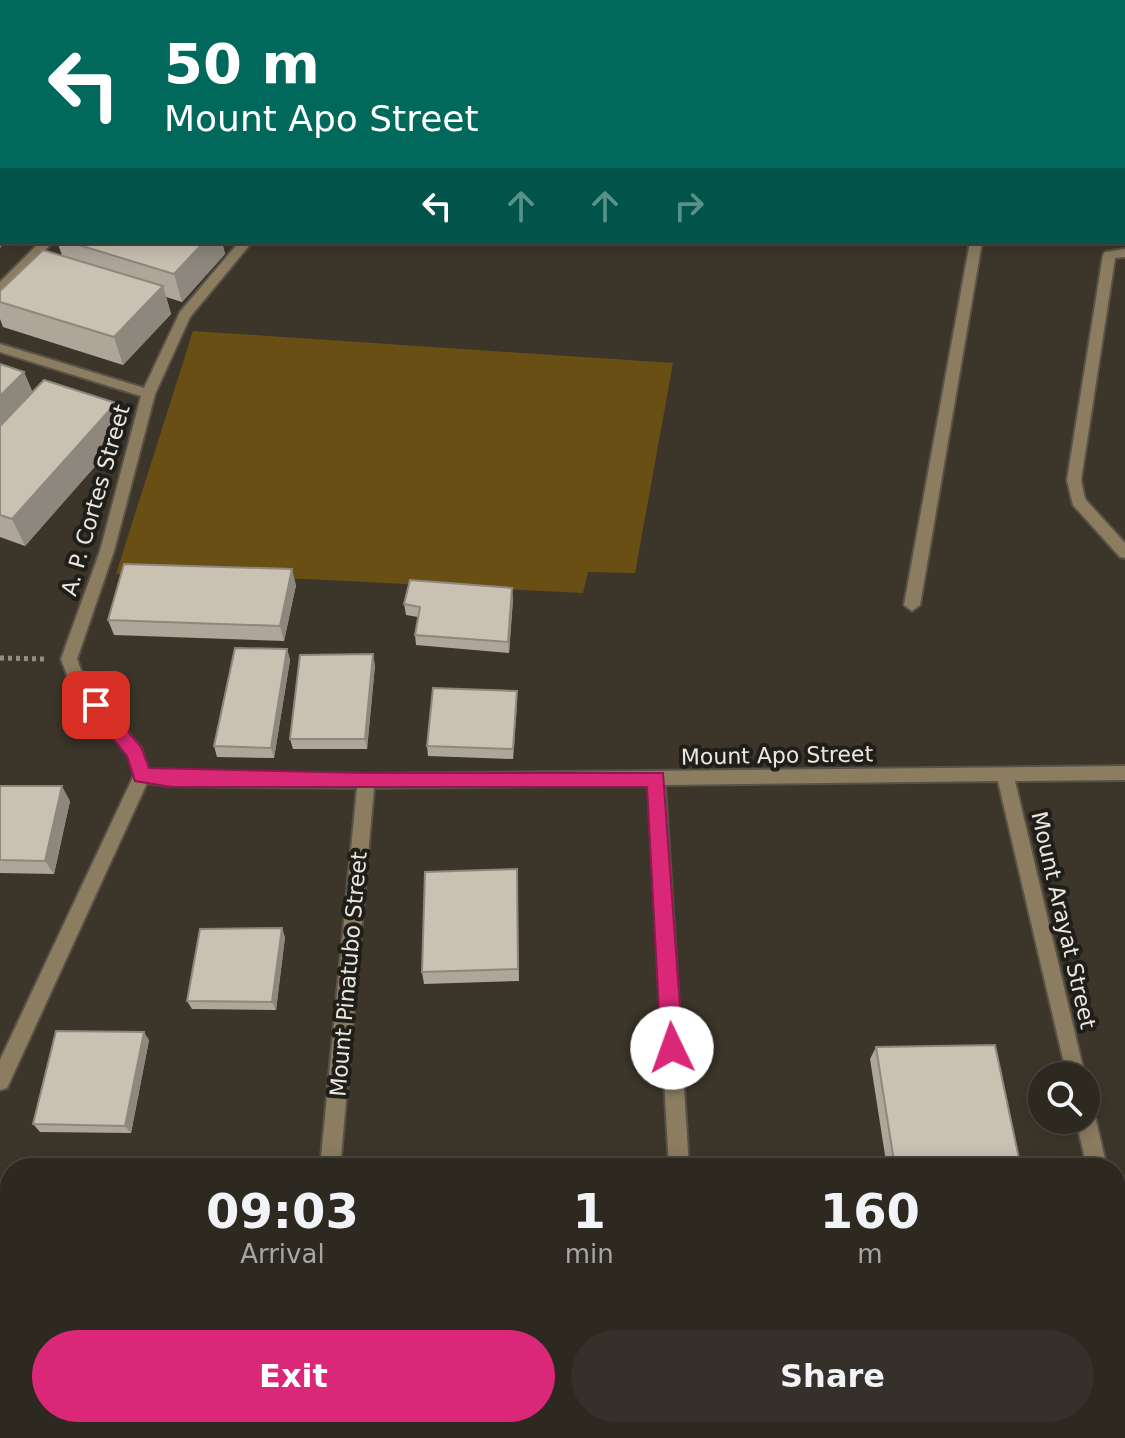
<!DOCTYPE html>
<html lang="en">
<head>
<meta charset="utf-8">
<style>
	:root { --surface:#2d2820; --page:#353029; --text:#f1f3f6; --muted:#a7a6a5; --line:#48443e; --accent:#db2777 }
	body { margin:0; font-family:"DejaVu Sans",sans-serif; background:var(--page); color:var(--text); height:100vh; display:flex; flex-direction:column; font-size:30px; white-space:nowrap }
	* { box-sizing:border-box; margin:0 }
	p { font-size:26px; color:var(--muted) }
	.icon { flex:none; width:44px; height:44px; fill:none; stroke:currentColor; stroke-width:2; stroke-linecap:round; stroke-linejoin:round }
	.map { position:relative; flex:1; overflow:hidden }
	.drawer { position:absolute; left:0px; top:1158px; width:1126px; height:280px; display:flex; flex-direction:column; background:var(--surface); border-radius:32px 32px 0 0; box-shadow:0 4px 20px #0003,0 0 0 2px var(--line) }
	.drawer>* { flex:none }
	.top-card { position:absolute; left:0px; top:0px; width:1126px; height:244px; box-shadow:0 4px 20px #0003,0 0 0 2px var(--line); background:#00695c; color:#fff; overflow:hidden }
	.buttons { position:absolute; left:1028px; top:1062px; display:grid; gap:16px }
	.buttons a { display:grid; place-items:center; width:72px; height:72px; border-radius:50%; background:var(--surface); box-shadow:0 4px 20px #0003,0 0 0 2px var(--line); font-size:40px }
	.pin { position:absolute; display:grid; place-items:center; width:68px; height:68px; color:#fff; margin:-34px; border-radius:16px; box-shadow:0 4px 12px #0006 }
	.me { position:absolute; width:88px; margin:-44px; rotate:357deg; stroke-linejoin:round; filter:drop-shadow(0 0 6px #0008) }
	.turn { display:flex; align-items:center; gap:28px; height:168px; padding:0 32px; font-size:36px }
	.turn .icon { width:104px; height:104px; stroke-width:2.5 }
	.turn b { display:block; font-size:56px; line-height:68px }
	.lanes { display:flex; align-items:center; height:76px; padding:0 32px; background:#0003; justify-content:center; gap:40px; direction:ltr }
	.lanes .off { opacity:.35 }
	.eta { display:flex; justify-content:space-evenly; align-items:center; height:136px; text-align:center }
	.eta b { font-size:48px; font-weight:700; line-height:56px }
	.action { display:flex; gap:16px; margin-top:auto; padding:16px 32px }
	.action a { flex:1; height:92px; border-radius:48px; background:var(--accent); color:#fff; font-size:32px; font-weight:700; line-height:92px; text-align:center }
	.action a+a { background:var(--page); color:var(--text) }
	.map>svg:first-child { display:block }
	.green { fill:#6a4f15 }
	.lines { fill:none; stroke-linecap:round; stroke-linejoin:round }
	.stream { fill:#a78d54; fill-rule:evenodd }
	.lane-casing { stroke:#585247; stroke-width:4 }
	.street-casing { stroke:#585247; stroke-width:4 }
	.path { stroke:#938e84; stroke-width:5; stroke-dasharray:4 4; stroke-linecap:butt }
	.lane { fill:#8c7d60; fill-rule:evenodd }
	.street { fill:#8c7d60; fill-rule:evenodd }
	.wall { fill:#ada699 }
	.shaded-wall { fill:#8d877d }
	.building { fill:#c9c1b2; stroke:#8d877d; stroke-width:2 }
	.route { fill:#db2777; stroke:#8e194d; stroke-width:2 }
	.labels { text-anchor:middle; stroke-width:8; stroke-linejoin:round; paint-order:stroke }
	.street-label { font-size:22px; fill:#ebe7df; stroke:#201e18 }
</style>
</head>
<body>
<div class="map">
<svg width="1125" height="1438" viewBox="0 0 1125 1438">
	<rect width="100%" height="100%" fill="#3c362a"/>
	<path class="green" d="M193,331L673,363L635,573L588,572L583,593L306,579L116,574Z"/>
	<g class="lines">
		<path class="stream" d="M1122,0H1125V6L1124,2H1121Z"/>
		<defs>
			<g id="lane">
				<path d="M112,0H125L111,2Z"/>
				<path d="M230,0H247L248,2H231Z"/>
				<rect x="0" y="16" width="2" height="7"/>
				<rect x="1124" y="174" width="1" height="7"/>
				<path d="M970,242H982L920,605L912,611L904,605Z"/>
				<path d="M1125,249V257L1115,258L1081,480L1085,499L1125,543V558L1120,557L1073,505L1067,480L1103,255L1105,252Z"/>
			</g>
			<g id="street">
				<path d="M457,0H468L456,2Z"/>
				<path d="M40,242H53L4,292L0,293V282Z"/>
				<path d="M239,242H252L190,317L155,394L114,551L77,659L84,678L141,748L148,769L172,772L366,774L1125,766V780L1015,781L1085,1076H1067L998,781L665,785L689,1168H669L648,785L374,788L340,1168H320L357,788L172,786L147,783L7,1088L0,1090V1060L134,775L128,756L71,685L61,659L100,551L141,396L0,352V344L144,388L180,312Z"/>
				<path d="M1086,1110L1093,1113L1096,1120L1107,1168H1087L1076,1120H1086Z"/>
				<path d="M1116,1238L1123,1241L1125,1245V1296L1118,1293L1116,1289Z"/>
				<path d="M294,1428H316L315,1438H293Z"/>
				<path d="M683,1428H705L706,1438H684Z"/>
			</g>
		</defs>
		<use href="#lane" class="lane-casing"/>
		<use href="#street" class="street-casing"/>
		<path class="path" d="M0,658L44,659"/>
		<use href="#lane" class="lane"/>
		<use href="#street" class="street"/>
	</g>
	<g class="wall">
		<path d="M0,108L2,109V177L0,176Z"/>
		<path d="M57,242H222L225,254L182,302L166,297L171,314L123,365L3,327L0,319V291L62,255Z"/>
		<path d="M0,364L24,372L32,392L126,431L25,546L0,537Z"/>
		<path d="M296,585L284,641L114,635L108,620Z"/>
		<path d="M513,599L509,653L416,645L415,635L418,617L406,615L404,604Z"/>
		<path d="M287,649L290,660L274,758L217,757L214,746Z"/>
		<path d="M375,665L367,749H293L290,739Z"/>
		<path d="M517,701L513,759L428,756L427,746Z"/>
		<path d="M0,786L70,801L54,874L0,873Z"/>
		<path d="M517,869L519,981L424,984L422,972Z"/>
		<path d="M285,937L276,1010L192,1009L187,1001Z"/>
		<path d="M149,1040L131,1133L40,1132L33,1124Z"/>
		<path d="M876,1047L1021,1168H887L870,1059Z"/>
	</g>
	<g class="shaded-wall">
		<path d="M28,0H49L46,2H26Z"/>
		<path d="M2,71V91L0,93V72Z"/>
		<path d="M2,223V242H6L0,248V224Z"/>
		<path d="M204,242H222L225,254L182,302L174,274Z"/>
		<path d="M163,286L171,314L123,365L114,337Z"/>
		<path d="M24,372L36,400L0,437V396Z"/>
		<path d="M116,403L126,431L25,546L12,519Z"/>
		<path d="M292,569L296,585L284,641L280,626Z"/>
		<path d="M512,588L513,599L509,653L508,642Z"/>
		<path d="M287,649L290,660L274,758L271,748Z"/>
		<path d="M373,654L375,665L367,749L365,739Z"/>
		<path d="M517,691V701L513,759V749Z"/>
		<path d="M62,786L70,801L54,874L45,861Z"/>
		<path d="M282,928L285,937L276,1010L272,1002Z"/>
		<path d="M144,1032L149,1040L131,1133L125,1126Z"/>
		<path d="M48,1428H60L58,1438H46Z"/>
	</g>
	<g class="building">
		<path d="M0,0H28L26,2H2V4L0,3Z"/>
		<path d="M978,0H1007L1016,2H977Z"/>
		<path d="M0,26L2,27V71L0,72Z"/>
		<path d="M0,108L2,109V162H0Z"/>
		<path d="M0,178L2,179V223L0,224Z"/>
		<path d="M69,242H204L174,274Z"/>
		<path d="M43,250L163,286L114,337L0,302V291Z"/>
		<path d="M0,364L24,372L0,396Z"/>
		<path d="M44,380L116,403L12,519L0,515V426Z"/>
		<path d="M124,564L292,569L280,626L108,620Z"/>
		<path d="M410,580L512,588L508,642L415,635L420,607L404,604Z"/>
		<path d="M235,648L287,649L271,748L214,746Z"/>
		<path d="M373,654L365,739H290L300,655Z"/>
		<path d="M433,688L517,691L513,749L427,746Z"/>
		<path d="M0,786H62L45,861L0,860Z"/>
		<path d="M517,869L518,969L422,972L425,872Z"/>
		<path d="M282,928L272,1002L187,1001L200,929Z"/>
		<path d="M56,1031L144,1032L125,1126L33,1124Z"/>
		<path d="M995,1045L1021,1168H895L876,1047Z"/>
		<path d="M0,1376H10V1428H48L46,1438H0Z"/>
	</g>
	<path class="route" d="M96,698L102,700L141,747L149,768L366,773H663L683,1048L680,1055L672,1058L664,1055L661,1048L647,787H172L135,781L127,756L90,710L87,705L90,700Z"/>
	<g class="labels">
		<g class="street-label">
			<text transform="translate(95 500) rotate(-74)" y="8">A. P. Cortes Street</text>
			<text transform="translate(777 755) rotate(-1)" y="8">Mount Apo Street</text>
			<text transform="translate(1064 920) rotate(77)" y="8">Mount Arayat Street</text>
			<text transform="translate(348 974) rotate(-85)" y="8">Mount Pinatubo Street</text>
		</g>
	</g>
</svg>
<div class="buttons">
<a><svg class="icon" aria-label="search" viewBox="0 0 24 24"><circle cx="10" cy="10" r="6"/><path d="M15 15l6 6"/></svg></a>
</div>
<div class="pin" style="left:96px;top:705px;background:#d93025"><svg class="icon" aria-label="arrive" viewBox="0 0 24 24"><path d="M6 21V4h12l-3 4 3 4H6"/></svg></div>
<svg class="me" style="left:672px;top:1048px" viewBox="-20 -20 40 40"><circle r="19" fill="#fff"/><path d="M0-13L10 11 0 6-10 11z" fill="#db2777"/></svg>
<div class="top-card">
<div class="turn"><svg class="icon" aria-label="left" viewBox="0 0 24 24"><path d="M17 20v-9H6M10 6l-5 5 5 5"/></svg><div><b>50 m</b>Mount Apo Street</div></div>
<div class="lanes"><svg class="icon" aria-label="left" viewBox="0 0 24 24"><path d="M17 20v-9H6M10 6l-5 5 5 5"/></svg><svg class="icon off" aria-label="ahead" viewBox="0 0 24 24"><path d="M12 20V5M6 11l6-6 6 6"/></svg><svg class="icon off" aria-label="ahead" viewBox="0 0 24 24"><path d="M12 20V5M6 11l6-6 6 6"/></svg><svg class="icon off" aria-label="right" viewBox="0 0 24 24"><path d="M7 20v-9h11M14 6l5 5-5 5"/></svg></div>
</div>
<section class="drawer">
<div class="eta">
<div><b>09:03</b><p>Arrival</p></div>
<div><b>1</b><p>min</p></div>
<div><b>160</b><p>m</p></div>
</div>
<div class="action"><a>Exit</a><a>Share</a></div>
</section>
</div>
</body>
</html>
